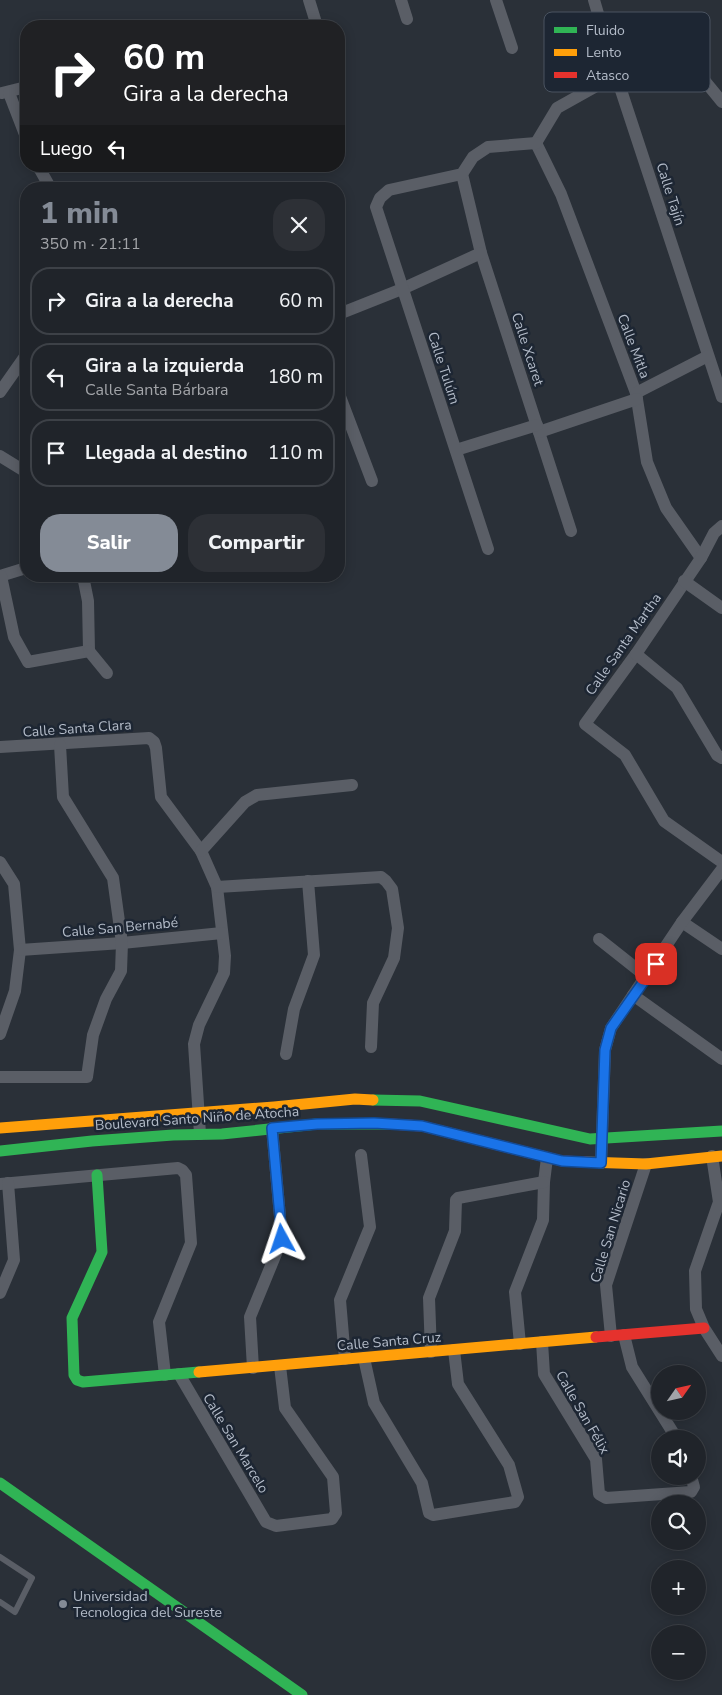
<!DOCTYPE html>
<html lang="es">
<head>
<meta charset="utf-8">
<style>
	:root { --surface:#20242a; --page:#2d3036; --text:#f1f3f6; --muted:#a2a4a8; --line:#3d4147; --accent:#848b96 }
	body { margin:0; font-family:"Nunito Sans",sans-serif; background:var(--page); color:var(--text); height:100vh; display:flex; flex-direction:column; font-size:19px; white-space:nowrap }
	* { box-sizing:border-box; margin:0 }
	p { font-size:16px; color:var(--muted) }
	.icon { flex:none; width:28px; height:28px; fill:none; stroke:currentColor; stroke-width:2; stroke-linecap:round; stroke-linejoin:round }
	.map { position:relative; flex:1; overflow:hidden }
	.details { position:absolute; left:20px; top:182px; width:325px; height:400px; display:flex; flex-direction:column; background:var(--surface); border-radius:20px; box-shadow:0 2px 12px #0003,0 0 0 1px var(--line) }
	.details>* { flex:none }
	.hud { position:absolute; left:20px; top:20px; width:325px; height:152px; border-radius:20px; box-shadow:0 2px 12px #0003,0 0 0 1px var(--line); background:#202124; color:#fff; overflow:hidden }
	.needle { width:32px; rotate:56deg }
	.buttons { position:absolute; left:651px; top:1365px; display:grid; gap:10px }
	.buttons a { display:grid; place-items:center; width:55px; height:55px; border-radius:50%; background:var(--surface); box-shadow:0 2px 12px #0003,0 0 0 1px var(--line); font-size:25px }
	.pin { position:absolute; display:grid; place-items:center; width:42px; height:42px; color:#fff; margin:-21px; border-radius:10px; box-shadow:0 2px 8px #0006 }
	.me { position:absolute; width:55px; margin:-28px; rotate:355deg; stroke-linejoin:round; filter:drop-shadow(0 0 4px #0008) }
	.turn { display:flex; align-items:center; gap:18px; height:105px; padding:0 20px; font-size:22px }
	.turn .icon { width:65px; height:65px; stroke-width:2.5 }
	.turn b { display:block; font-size:35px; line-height:42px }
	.then { display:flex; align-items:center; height:48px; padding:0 20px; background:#0003; gap:10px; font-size:19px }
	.round { display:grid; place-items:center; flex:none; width:52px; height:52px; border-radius:20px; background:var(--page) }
	.overview { display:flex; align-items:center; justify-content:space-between; height:85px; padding:0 20px }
	h1 { font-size:30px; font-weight:800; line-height:38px; color:var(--accent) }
	.primary-button { display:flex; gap:10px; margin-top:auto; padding:10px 20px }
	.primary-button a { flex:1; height:58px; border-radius:20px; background:var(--accent); color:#fff; font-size:20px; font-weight:800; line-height:58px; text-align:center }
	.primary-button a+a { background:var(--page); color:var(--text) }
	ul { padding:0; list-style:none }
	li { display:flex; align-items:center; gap:15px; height:68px; margin:0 10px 8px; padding:0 10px; border:2px solid var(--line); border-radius:20px }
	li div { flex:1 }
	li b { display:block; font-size:19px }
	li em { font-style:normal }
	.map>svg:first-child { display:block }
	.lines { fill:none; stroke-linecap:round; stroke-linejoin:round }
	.lane { stroke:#5a5e66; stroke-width:6 }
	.street { stroke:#5a5e66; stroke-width:12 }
	.fast { stroke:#30b455; stroke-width:11 }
	.slow { stroke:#ff9f0a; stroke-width:11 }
	.jam { stroke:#e5322d; stroke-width:11 }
	.route-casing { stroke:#114b97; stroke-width:12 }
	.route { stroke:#1a73e8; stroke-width:9 }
	.poi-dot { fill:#848b96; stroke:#1d2633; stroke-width:2 }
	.labels { text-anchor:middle; stroke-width:5; stroke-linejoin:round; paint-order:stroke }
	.street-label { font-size:14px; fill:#b4bcc9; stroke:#1d2633 }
	.poi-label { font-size:14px; fill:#b4bcc9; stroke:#1d2633; text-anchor:start }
	.key { fill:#1d2633; stroke:#4a5360; stroke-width:1 }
	.key-label { font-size:14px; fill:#b4bcc9 }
</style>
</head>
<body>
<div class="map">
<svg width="722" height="1695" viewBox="0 0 722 1695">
	<rect width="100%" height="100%" fill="#2a3038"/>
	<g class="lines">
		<path class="lane" d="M0,1557L32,1578L15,1612L0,1602"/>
		<g class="street">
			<path d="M309,0L317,26"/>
			<path d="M401,0L407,19"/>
			<path d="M496,0L512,48"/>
			<path d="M594,0L616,75L722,397"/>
			<path d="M2,93L26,87"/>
			<path d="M9,93L26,137"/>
			<path d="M536,143L561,194L636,393L647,462L666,508L701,558"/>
			<path d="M536,143L557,108L616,75L704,80L722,102"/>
			<path d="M38,166L51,189"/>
			<path d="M462,174L481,253L571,531"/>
			<path d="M339,314L402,289L481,253"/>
			<path d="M0,392L26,355"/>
			<path d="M636,393L708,356"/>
			<path d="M339,394L372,481"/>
			<path d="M539,432L637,399"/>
			<path d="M456,450L537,425"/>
			<path d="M0,456L26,472"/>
			<path d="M722,526L714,533L701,558L636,654L585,724L625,755L664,821L722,862"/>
			<path d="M488,549L376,207L380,198L389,190L462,174L473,157L488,147L536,143"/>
			<path d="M0,576L26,568"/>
			<path d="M1,576L14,637L28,662L89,651"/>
			<path d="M83,576L88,601L89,651"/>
			<path d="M684,581L722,608"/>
			<path d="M89,651L107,673"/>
			<path d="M636,654L677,688L717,755L722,758"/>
			<path d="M0,747L149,738L154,742L156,748L161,797L201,851L217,887L225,956L224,973L199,1025L194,1044L200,1134"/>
			<path d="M201,851L245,802L257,795L352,785"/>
			<path d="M0,862L14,884L20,950L15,991L0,1034"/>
			<path d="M217,887L381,877L386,881L392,889L398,928L394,958L373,1003L371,1047"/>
			<path d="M682,922L722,949"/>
			<path d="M599,939L647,977"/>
			<path d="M20,950L122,943L222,933"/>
			<path d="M633,995L722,1059"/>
			<path d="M286,1054L294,1009L314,955L308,881"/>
			<path d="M0,1077H87L93,1035L106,999L121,971L122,943L113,878L63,797L60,745"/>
			<path d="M712,1156L719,1202L695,1271L696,1309L704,1328L722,1356"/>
			<path d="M601,1163L605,1050L611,1028L682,922L722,869"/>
			<path d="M0,1184L178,1168L182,1170L186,1175L191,1243L159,1322L165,1375"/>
			<path d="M0,1293L14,1260L8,1183"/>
			<path d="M624,1335L632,1367L677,1439"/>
			<path d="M611,1336L606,1285L646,1164"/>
			<path d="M542,1342L544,1374L596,1459L599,1494L606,1498L691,1492L694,1487L691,1476"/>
			<path d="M520,1344L515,1292L543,1220L544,1182L547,1158"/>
			<path d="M431,1352L429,1298L455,1231L456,1200L458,1198L544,1182"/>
			<path d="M364,1358L374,1403L422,1483L429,1513L433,1515L515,1502L518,1497L509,1465L458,1384L454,1350"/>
			<path d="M345,1359L340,1300L370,1227L361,1155"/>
			<path d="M253,1368L250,1317L282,1239L272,1128"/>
			<path d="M179,1374L266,1522L276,1526L332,1519L336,1513L333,1477L285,1408L280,1366"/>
		</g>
		<g class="fast">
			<path d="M373,1100L420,1101L590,1139L722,1131"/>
			<path d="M0,1151L92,1141L173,1135L222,1134L317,1124H390"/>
			<path d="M97,1175L102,1252L72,1318L74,1375L77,1380L83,1382L199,1372"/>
			<path d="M0,1483L302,1695"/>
		</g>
		<g class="slow">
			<path d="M0,1128L274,1107L355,1099L373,1100"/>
			<path d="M586,1162L646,1164L722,1156"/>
			<path d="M199,1372L596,1337"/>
		</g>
		<g class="jam">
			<path d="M390,1124L422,1126L562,1161L586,1162"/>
			<path d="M596,1337L704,1328"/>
		</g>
	</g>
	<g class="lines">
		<defs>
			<path id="route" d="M282,1239L272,1128L317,1124L374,1123L422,1126L562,1161L601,1163L605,1050L611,1028L656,964"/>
		</defs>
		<use href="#route" class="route-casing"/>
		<use href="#route" class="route"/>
	</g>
	<circle class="poi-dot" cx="63" cy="1604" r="5"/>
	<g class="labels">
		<g class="street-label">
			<text transform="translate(671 194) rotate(72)" y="5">Calle Tajín</text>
			<text transform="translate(634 346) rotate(69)" y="5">Calle Mitla</text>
			<text transform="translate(528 349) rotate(72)" y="5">Calle Xcaret</text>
			<text transform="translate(444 368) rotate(72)" y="5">Calle Tulúm</text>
			<text transform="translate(623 644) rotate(-55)" y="5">Calle Santa Martha</text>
			<text transform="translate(77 728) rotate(-4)" y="5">Calle Santa Clara</text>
			<text transform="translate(120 927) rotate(-5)" y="5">Calle San Bernabé</text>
			<text transform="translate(197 1118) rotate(-4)" y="5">Boulevard Santo Niño de Atocha</text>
			<text transform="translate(610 1231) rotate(-73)" y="5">Calle San Nicario</text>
			<text transform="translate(389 1341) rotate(-5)" y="5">Calle Santa Cruz</text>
			<text transform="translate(583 1412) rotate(60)" y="5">Calle San Félix</text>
			<text transform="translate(236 1443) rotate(59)" y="5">Calle San Marcelo</text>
		</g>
		<g class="poi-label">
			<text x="73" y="1601">Universidad<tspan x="73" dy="16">Tecnologica del Sureste</tspan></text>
		</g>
	</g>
	<rect x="544" y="12" width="166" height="80" rx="8" class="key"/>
	<rect x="554" y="27" width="23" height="6" fill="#30b455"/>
	<rect x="554" y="49" width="23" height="7" fill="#ff9f0a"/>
	<rect x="554" y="72" width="23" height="6" fill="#e5322d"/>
	<g class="key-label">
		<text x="586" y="35">Fluido</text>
		<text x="586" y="57">Lento</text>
		<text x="586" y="80">Atasco</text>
	</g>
</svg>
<div class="buttons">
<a><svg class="needle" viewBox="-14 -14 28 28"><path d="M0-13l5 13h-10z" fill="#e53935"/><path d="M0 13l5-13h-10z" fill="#a2a4a8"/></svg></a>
<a><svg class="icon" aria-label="sound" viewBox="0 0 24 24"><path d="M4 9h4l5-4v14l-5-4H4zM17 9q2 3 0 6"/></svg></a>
<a><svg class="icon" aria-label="search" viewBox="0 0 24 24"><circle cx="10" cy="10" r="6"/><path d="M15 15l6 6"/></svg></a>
<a>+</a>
<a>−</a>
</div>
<div class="pin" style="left:656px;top:964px;background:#d93025"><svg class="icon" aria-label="arrive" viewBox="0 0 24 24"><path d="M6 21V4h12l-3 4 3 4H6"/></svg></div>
<svg class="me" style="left:282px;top:1239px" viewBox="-20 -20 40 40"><path d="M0-17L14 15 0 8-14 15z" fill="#1a73e8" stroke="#fff" stroke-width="4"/></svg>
<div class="hud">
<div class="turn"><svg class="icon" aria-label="right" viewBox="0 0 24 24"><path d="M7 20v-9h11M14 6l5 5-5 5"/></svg><div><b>60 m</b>Gira a la derecha</div></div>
<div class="then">Luego<svg class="icon" aria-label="left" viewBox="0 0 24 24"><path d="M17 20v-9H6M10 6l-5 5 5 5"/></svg></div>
</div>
<section class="details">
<div class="overview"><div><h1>1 min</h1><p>350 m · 21:11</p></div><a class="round"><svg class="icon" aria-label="close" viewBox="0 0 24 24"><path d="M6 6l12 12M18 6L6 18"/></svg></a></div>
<ul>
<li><svg class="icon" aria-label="right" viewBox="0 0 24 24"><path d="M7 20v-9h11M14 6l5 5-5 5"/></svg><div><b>Gira a la derecha</b></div><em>60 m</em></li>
<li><svg class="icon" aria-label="left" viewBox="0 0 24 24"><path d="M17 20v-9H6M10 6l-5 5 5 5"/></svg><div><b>Gira a la izquierda</b><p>Calle Santa Bárbara</p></div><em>180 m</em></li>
<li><svg class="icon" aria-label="arrive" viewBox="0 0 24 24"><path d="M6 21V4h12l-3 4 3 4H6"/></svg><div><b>Llegada al destino</b></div><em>110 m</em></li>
</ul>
<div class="primary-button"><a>Salir</a><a>Compartir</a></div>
</section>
</div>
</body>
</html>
